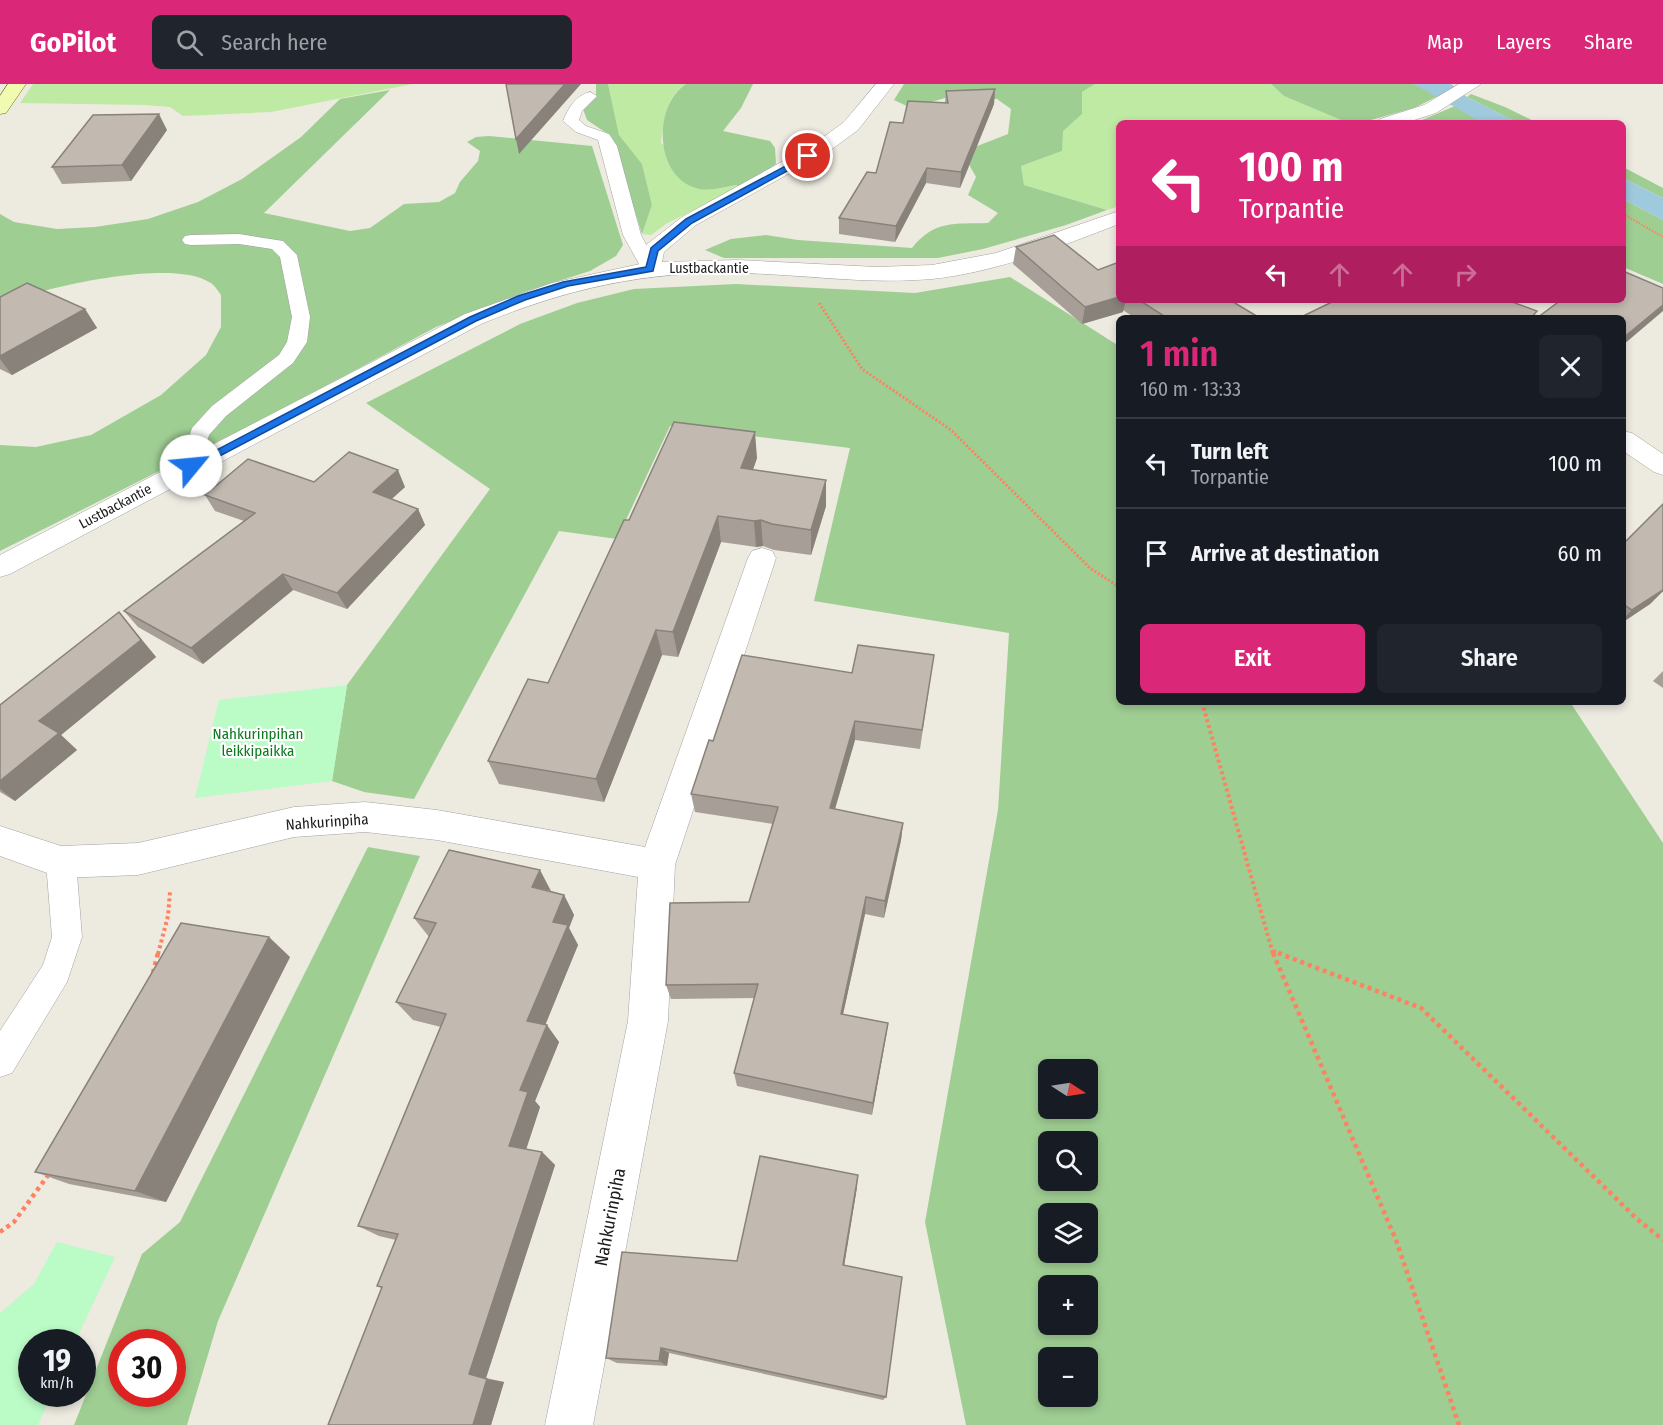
<!DOCTYPE html>
<html lang="en">
<head>
<meta charset="utf-8">
<style>
	:root { --surface:#171b24; --page:#20242c; --text:#f1f3f6; --muted:#9ea1a6; --line:#363941; --accent:#db2777 }
	body { margin:0; font-family:"Fira Sans Condensed",sans-serif; background:var(--page); color:var(--text); height:100vh; display:flex; flex-direction:column; font-size:22px; white-space:nowrap }
	* { box-sizing:border-box; margin:0 }
	p { font-size:20px; color:var(--muted) }
	.icon { flex:none; width:33px; height:33px; fill:none; stroke:currentColor; stroke-width:2; stroke-linecap:round; stroke-linejoin:round }
	.map { position:relative; flex:1; overflow:hidden }
	.drawer { position:absolute; left:1116px; top:231px; width:510px; height:390px; display:flex; flex-direction:column; background:var(--surface); border-radius:9px; box-shadow:0 3px 9px #0003 }
	.drawer>* { flex:none }
	.top-card { position:absolute; left:1116px; top:36px; width:510px; height:183px; border-radius:9px; box-shadow:0 3px 9px #0003; background:#db2777; color:#fff; overflow:hidden }
	.needle { width:39px; rotate:102deg }
	.buttons { position:absolute; left:1038px; top:975px; display:grid; gap:12px }
	.buttons a { display:grid; place-items:center; width:60px; height:60px; border-radius:9px; background:var(--surface); box-shadow:0 3px 9px #0003; font-size:30px }
	.speed { position:absolute; left:18px; top:1245px; display:flex; gap:12px; font-size:30px; font-weight:700; text-align:center }
	.speed>* { display:grid; place-content:center; width:78px; height:78px; border-radius:50%; background:var(--surface); box-shadow:0 3px 9px #0003; line-height:1 }
	.speed small { font-size:15px; font-weight:400 }
	.speed .limit { border:9px solid #d22; background:#fff; color:#111 }
	.pin { position:absolute; display:grid; place-items:center; width:51px; height:51px; color:#fff; margin:-26px; border:3px solid #fff; border-radius:50%; box-shadow:0 2px 6px #0007 }
	.me { position:absolute; width:66px; margin:-33px; rotate:62deg; stroke-linejoin:round; filter:drop-shadow(0 0 4px #0008) }
	.turn { display:flex; align-items:center; gap:21px; height:126px; padding:0 24px; font-size:27px }
	.turn .icon { width:78px; height:78px; stroke-width:2.5 }
	.turn b { display:block; font-size:42px; line-height:51px }
	.lanes { display:flex; align-items:center; height:57px; padding:0 24px; background:#0003; justify-content:center; gap:30px; direction:ltr }
	.lanes .off { opacity:.35 }
	.round { display:grid; place-items:center; flex:none; width:63px; height:63px; border-radius:9px; background:var(--page) }
	.head { display:flex; align-items:center; justify-content:space-between; height:102px; padding:0 24px }
	h1 { font-size:36px; font-weight:600; line-height:45px; color:var(--accent) }
	.primary-button { display:flex; gap:12px; margin-top:auto; padding:12px 24px }
	.primary-button a { flex:1; height:69px; border-radius:9px; background:var(--accent); color:#fff; font-size:24px; font-weight:600; line-height:69px; text-align:center }
	.primary-button a+a { background:var(--page); color:var(--text) }
	ul { padding:0; list-style:none }
	li { display:flex; align-items:center; gap:18px; height:90px; padding:0 24px; border-top:2px solid var(--line) }
	li div { flex:1 }
	li b { display:block; font-size:22px }
	li em { font-style:normal }
	header { display:flex; align-items:center; gap:36px; box-sizing:border-box; height:84px; padding:0 30px; background:var(--accent); color:#fff }
	header strong { font-size:28px }
	nav { display:flex; gap:33px; margin-inline-start:auto; font-size:21px }
	.search { width:420px; height:54px; background:var(--page); display:flex; align-items:center; gap:15px; box-sizing:border-box; padding:0 21px; border-radius:9px; color:var(--muted); font-size:22px }
	.map>svg:first-child { display:block }
	.grass { fill:#bfeaa3 }
	.forest { fill:#9fce93; fill-rule:evenodd }
	.park { fill:#bafbc6 }
	.water { fill:#9fc9dd }
	.lines { fill:none; stroke-linecap:round; stroke-linejoin:round }
	.lane-casing { stroke:#a2a2a2; stroke-width:1 }
	.street-casing { stroke:#a2a2a2; stroke-width:1 }
	.secondary-casing { stroke:#5b7301; stroke-width:1 }
	.path-far3 { stroke:#fe8161; stroke-width:2; stroke-dasharray:1.5 1.5; stroke-linecap:butt }
	.path-far2 { stroke:#fe8161; stroke-width:3; stroke-dasharray:2 2; stroke-linecap:butt }
	.path-far1 { stroke:#fe8161; stroke-width:4; stroke-dasharray:3 3; stroke-linecap:butt }
	.path { stroke:#fe8161; stroke-width:4.5; stroke-dasharray:4 4; stroke-linecap:butt }
	.lane { fill:#fff; fill-rule:evenodd }
	.street { fill:#fff; fill-rule:evenodd }
	.secondary { fill:#f0fbb1; fill-rule:evenodd }
	.wall { fill:#a79f97 }
	.shaded-wall { fill:#88827b }
	.building { fill:#c2b9b0; stroke:#88827b; stroke-width:1.5 }
	.route { fill:#1a73e8; stroke:#114b97; stroke-width:1.5 }
	.labels { text-anchor:middle; stroke-width:4.5; stroke-linejoin:round; paint-order:stroke }
	.far-street-label { font-size:14px; fill:#1b1b1b; stroke:#fff }
	.park-label { font-size:15px; fill:#087b1d; stroke:#fff }
	.street-label { font-size:15px; fill:#1b1b1b; stroke:#fff }
	.near-street-label { font-size:18px; fill:#1b1b1b; stroke:#fff }
</style>
</head>
<body>
<header>
<strong>GoPilot</strong>
<div class="search"><svg class="icon" aria-label="search" viewBox="0 0 24 24"><circle cx="10" cy="10" r="6"/><path d="M15 15l6 6"/></svg>Search here</div>
<nav><a>Map</a><a>Layers</a><a>Share</a></nav>
</header>
<div class="map">
<svg width="1663" height="1341" viewBox="0 0 1663 1341">
	<rect width="100%" height="100%" fill="#edeae0"/>
	<g class="grass">
		<path d="M33,0H413L271,28L230,30L183,32L170,23L144,21L20,19Z"/>
		<path d="M608,0H686C665,13 664,37 661,59L717,105L738,101L737,104L666,140L651,151L642,150L652,121L642,80L619,51Z"/>
		<path d="M1095,0H1271L1284,12L1348,39H1356H1119V122L1107,126L1024,101L1021,82L1062,67V47L1082,30V8Z"/>
	</g>
	<g class="forest">
		<path d="M596,0H608L619,51L642,80L652,121L642,150L611,52L587,36L583,25L596,13Z"/>
		<path d="M686,0H753L741,24L723,47L770,57L775,64L776,80L754,96L737,104V101C725,103 708,108 696,104C654,92 653,21 686,0Z"/>
		<path d="M904,0H1095L1082,8V30L1063,47L1062,67L1021,82L1024,101L1107,126L1066,141L983,165L938,174H724L705,166L731,155L766,151L798,156L912,164C934,136 954,140 988,139L998,129L968,111L976,93L962,68L1008,50L1011,25L997,15L945,14L911,24L894,16Z"/>
		<path d="M1271,0H1414L1438,12L1414,24L1360,39H1348L1284,12Z"/>
		<path d="M390,6L264,129L350,147L370,144L404,120L439,118L455,109L460,98L478,77L480,67L467,58L476,53L489,52L592,62L623,161L616,172L590,187L527,207L436,243L277,328L0,467V361L36,363L91,351L161,311L206,271L221,243V211C218,207 214,200 209,198C170,174 41,204 0,221V130L14,138L57,145L95,143L148,135L198,118L242,95L301,53L340,15Z"/>
		<path d="M1471,10L1505,23L1538,39H1518L1467,13Z"/>
		<path d="M1455,22L1483,39H1415Z"/>
		<path d="M1623,83L1663,104V114L1623,94Z"/>
		<path d="M1623,115L1663,136V200L1623,183Z"/>
		<path d="M1010,193L1119,262V618H1570L1663,759V1341H966L925,1138L998,726L1009,549L814,517L850,364L670,342L617,455L559,447L414,715L364,708L332,697L347,601L490,405L366,319L520,240L577,219L634,205L736,200L915,209ZM1048,986H1088V1024H1048ZM1048,1058H1088V1096H1048ZM1048,1130H1088V1168H1048ZM1048,1202H1088V1240H1048ZM1048,1274H1088V1312H1048Z"/>
		<path d="M368,763L420,772L218,1237L187,1341H74L142,1170L180,1138ZM122,1258H172V1310H122Z"/>
	</g>
	<g class="park">
		<path d="M347,601L332,697L195,714L219,616Z"/>
		<path d="M57,1158L115,1173L75,1258H32V1310H52L38,1341H0V1229L34,1200Z"/>
	</g>
	<g class="water">
		<path d="M1414,0H1451L1467,13L1518,39H1483Z"/>
		<path d="M1623,94L1663,114V136L1623,115Z"/>
	</g>
	<g class="lines">
		<defs>
			<g id="lane">
				<path d="M590,8L597,12L582,27L579,36L586,42L609,50L617,62L641,151L659,185L656,189H644L623,151L598,56L576,48L563,37C568,24 576,11 590,8Z"/>
				<path d="M239,150L283,157L297,171L310,233L307,258L293,279L226,332L209,351L199,387L191,389L183,387L180,382L192,344L212,322L279,271L287,258L292,233L280,173L272,165L239,160L191,161L185,160L182,156L185,152L191,151Z"/>
				<path d="M61,765L71,769L76,778L82,853L67,898L12,989L0,993V947L43,881L52,853L46,778L51,769Z"/>
			</g>
			<g id="street">
				<path d="M876,0H894L858,46L828,68L696,141L664,168L662,178L738,176L877,183L932,181L996,169L1119,127V140C1059,163 997,188 932,195C867,201 802,190 737,189C645,187 566,205 481,240L10,490L0,493V471L465,230L552,199L640,180L646,161L682,133L814,60L844,38Z"/>
				<path d="M1459,0H1481L1436,29L1405,39H1378L1380,35L1424,21Z"/>
				<path d="M1623,347L1632,349L1663,370V391L1654,388L1623,367Z"/>
				<path d="M762,464L772,467L776,474L675,781L668,937L593,1341H545L628,937L638,793L437,756L365,748L294,753L138,791L61,794L0,772V742L61,762L138,759L294,723L365,718L437,726L645,763L748,474L752,467Z"/>
			</g>
			<path id="secondary" d="M8,0H26L6,29L0,30V12Z"/>
		</defs>
		<use href="#lane" class="lane-casing"/>
		<use href="#street" class="street-casing"/>
		<use href="#secondary" class="secondary-casing"/>
		<path class="path-far3" d="M1623,130L1663,153"/>
		<path class="path-far2" d="M819,219L862,285L951,346L1090,484L1119,503"/>
		<g class="path-far1">
			<path d="M1202,618L1273,870"/>
			<path d="M1273,867L1282,870"/>
			<path d="M158,870L168,832L170,808"/>
		</g>
		<g class="path">
			<path d="M1273,869L1396,1156L1459,1341"/>
			<path d="M1278,869L1421,924L1637,1135L1663,1156"/>
			<path d="M153,889L158,869"/>
			<path d="M0,1148L14,1138L49,1090"/>
		</g>
		<use href="#lane" class="lane"/>
		<use href="#street" class="street"/>
		<use href="#secondary" class="secondary"/>
	</g>
	<g class="wall">
		<path d="M995,5L994,20L960,104L926,99L895,158L839,150V134L876,89L903,39L945,19L946,7Z"/>
		<path d="M167,46L131,97L62,100L52,83Z"/>
		<path d="M1016,163L1119,216H1230L1260,234H1135L1123,226V228L1082,240L1013,180Z"/>
		<path d="M0,213L85,225L97,244L12,291L0,285Z"/>
		<path d="M1336,216H1507L1533,234Z"/>
		<path d="M757,374L753,386L826,396V422L811,471L774,466L763,462L756,463L721,458L678,573L662,571L604,718L499,700L488,677L548,599Z"/>
		<path d="M314,398L405,403L392,415L418,425L425,441L347,525L293,506L203,580L138,543L124,527L244,437L215,427L205,411Z"/>
		<path d="M1663,420V507L1650,520L1623,538V457L1625,458Z"/>
		<path d="M119,528L156,573L61,651L77,666L15,717L0,708V621Z"/>
		<path d="M934,571L920,665L855,656L835,725L903,739L901,756L884,834L865,830L843,930L888,939L872,1031L737,1002L734,989L754,914L671,915L666,901L749,818L773,740L695,728L691,710L713,657L852,589Z"/>
		<path d="M1663,587V604L1653,597Z"/>
		<path d="M551,807L564,811L574,831L569,844L578,861L545,940L559,958L535,1017L540,1023L526,1065L542,1068L555,1081L486,1294L504,1298L491,1341H328L382,1204L377,1202L396,1156L379,1152L358,1142L441,943L413,936L396,918L429,853L414,834Z"/>
		<path d="M290,873L166,1118L69,1100L35,1088Z"/>
		<path d="M857,1103L844,1181L886,1313L883,1316L669,1269L667,1282L617,1279L606,1274L737,1177Z"/>
	</g>
	<g class="shaded-wall">
		<path d="M565,0H581L519,70L516,55Z"/>
		<path d="M995,5L994,20L960,104L961,88Z"/>
		<path d="M159,30L167,46L131,97L122,81Z"/>
		<path d="M927,84L926,99L895,158L896,142Z"/>
		<path d="M1119,213V216H1126L1123,228L1082,240L1085,223Z"/>
		<path d="M1663,221V227L1623,261V254Z"/>
		<path d="M85,225L97,244L12,291L0,275V272Z"/>
		<path d="M755,348L757,374L744,410L741,384Z"/>
		<path d="M398,386L405,403L381,424L373,408Z"/>
		<path d="M826,396V422L811,471V446Z"/>
		<path d="M418,425L425,441L347,525L337,509Z"/>
		<path d="M718,432L721,458L678,573L673,548Z"/>
		<path d="M761,436L763,462L756,463L754,437Z"/>
		<path d="M283,490L293,506L203,580L191,564Z"/>
		<path d="M1663,506V507L1650,520L1623,538V535L1632,526Z"/>
		<path d="M119,528L156,573L61,651L77,666L15,717L0,705V697L39,637Z"/>
		<path d="M656,546L662,571L604,718L596,695Z"/>
		<path d="M855,637V656L830,742V724Z"/>
		<path d="M903,739L901,756L884,834L885,817Z"/>
		<path d="M540,786L551,807L532,803Z"/>
		<path d="M564,811L574,831L569,844L578,861L540,954L527,937L553,838Z"/>
		<path d="M866,813L865,830L840,944L841,930Z"/>
		<path d="M269,853L290,873L166,1118L135,1107Z"/>
		<path d="M888,939L886,953L872,1031L873,1019Z"/>
		<path d="M547,941L559,958L535,1017L540,1023L523,1075L509,1062L520,1006Z"/>
		<path d="M542,1068L555,1081L486,1294L469,1290Z"/>
		<path d="M858,1091L857,1103L843,1189V1181Z"/>
		<path d="M661,1264L669,1269L667,1282L659,1277Z"/>
		<path d="M487,1295L504,1298L491,1341H473Z"/>
	</g>
	<g class="building">
		<path d="M506,0H565L516,55Z"/>
		<path d="M995,5L961,88L927,84L896,142L839,134L867,88L876,89L890,38L903,39L908,17L948,19L946,7Z"/>
		<path d="M159,30L122,81L52,83L93,31Z"/>
		<path d="M1054,151L1098,186L1119,178V213L1085,223L1016,163Z"/>
		<path d="M1623,187L1663,204V221L1623,254V234H1537L1561,216H1623Z"/>
		<path d="M27,199L85,225L0,272V213Z"/>
		<path d="M1139,216H1230L1260,234H1167Z"/>
		<path d="M1336,216H1362L1370,218H1398L1397,216H1507L1537,227L1531,234H1299Z"/>
		<path d="M674,338L755,348L741,384L826,396L811,446L772,440L761,436L754,437L718,432L673,548L656,546L596,695L488,677L528,595L548,599L624,436H629Z"/>
		<path d="M349,368L398,386L373,408L418,425L337,509L283,490L191,564L124,527L255,429L205,411L248,375L314,398Z"/>
		<path d="M1663,420V506L1632,526L1623,520V457L1625,458Z"/>
		<path d="M119,528L141,556L39,637L59,649L0,697V621Z"/>
		<path d="M858,561L934,571L922,646L855,637L830,724L903,739L885,817L866,813L841,930L888,939L873,1019L734,989L758,900L666,901L670,819L749,818L778,723L691,710L709,656L713,657L742,571L852,589Z"/>
		<path d="M449,766L540,786L532,803L564,811L553,838L568,841L527,937L547,941L520,1006L528,1008L509,1062L542,1068L469,1290L487,1295L473,1341H328L382,1203L377,1202L398,1150L358,1142L446,930L396,918L436,839L414,834Z"/>
		<path d="M181,839L269,853L135,1107L35,1088Z"/>
		<path d="M760,1072L858,1091L843,1181L902,1193L886,1313L661,1264L659,1277L606,1274L622,1168L737,1177Z"/>
	</g>
	<path class="route" d="M808,70L812,72L811,74L692,139L658,167L653,187L568,202L525,216L476,237L195,385H187L186,382L470,233L518,212L563,198L646,183L651,164L686,135Z"/>
	<g class="labels">
		<g class="far-street-label">
			<text x="709" y="189">Lustbackantie</text>
			<text transform="translate(115 422) rotate(-28)" y="5">Lustbackantie</text>
		</g>
		<g class="park-label">
			<text x="258" y="655">Nahkurinpihan<tspan x="258" dy="17">leikkipaikka</tspan></text>
		</g>
		<g class="street-label">
			<text transform="translate(327 738) rotate(-4)" y="5">Nahkurinpiha</text>
		</g>
		<g class="near-street-label">
			<text transform="translate(610 1133) rotate(-79)" y="6">Nahkurinpiha</text>
		</g>
	</g>
</svg>
<div class="buttons">
<a><svg class="needle" viewBox="-14 -14 28 28"><path d="M0-13l5 13h-10z" fill="#e53935"/><path d="M0 13l5-13h-10z" fill="#9ea1a6"/></svg></a>
<a><svg class="icon" aria-label="search" viewBox="0 0 24 24"><circle cx="10" cy="10" r="6"/><path d="M15 15l6 6"/></svg></a>
<a><svg class="icon" aria-label="layers" viewBox="0 0 24 24"><path d="M12 4l9 5-9 5-9-5zM3 14l9 5 9-5"/></svg></a>
<a>+</a>
<a>−</a>
</div>
<div class="speed"><div>19<small>km/h</small></div><div class="limit">30</div></div>
<div class="pin" style="left:808px;top:72px;background:#d93025"><svg class="icon" aria-label="arrive" viewBox="0 0 24 24"><path d="M6 21V4h12l-3 4 3 4H6"/></svg></div>
<svg class="me" style="left:191px;top:382px" viewBox="-20 -20 40 40"><circle r="19" fill="#fff"/><path d="M0-13L10 11 0 6-10 11z" fill="#1a73e8"/></svg>
<div class="top-card">
<div class="turn"><svg class="icon" aria-label="left" viewBox="0 0 24 24"><path d="M17 20v-9H6M10 6l-5 5 5 5"/></svg><div><b>100 m</b>Torpantie</div></div>
<div class="lanes"><svg class="icon" aria-label="left" viewBox="0 0 24 24"><path d="M17 20v-9H6M10 6l-5 5 5 5"/></svg><svg class="icon off" aria-label="ahead" viewBox="0 0 24 24"><path d="M12 20V5M6 11l6-6 6 6"/></svg><svg class="icon off" aria-label="ahead" viewBox="0 0 24 24"><path d="M12 20V5M6 11l6-6 6 6"/></svg><svg class="icon off" aria-label="right" viewBox="0 0 24 24"><path d="M7 20v-9h11M14 6l5 5-5 5"/></svg></div>
</div>
<section class="drawer">
<div class="head"><div><h1>1 min</h1><p>160 m · 13:33</p></div><a class="round"><svg class="icon" aria-label="close" viewBox="0 0 24 24"><path d="M6 6l12 12M18 6L6 18"/></svg></a></div>
<ul>
<li><svg class="icon" aria-label="left" viewBox="0 0 24 24"><path d="M17 20v-9H6M10 6l-5 5 5 5"/></svg><div><b>Turn left</b><p>Torpantie</p></div><em>100 m</em></li>
<li><svg class="icon" aria-label="arrive" viewBox="0 0 24 24"><path d="M6 21V4h12l-3 4 3 4H6"/></svg><div><b>Arrive at destination</b></div><em>60 m</em></li>
</ul>
<div class="primary-button"><a>Exit</a><a>Share</a></div>
</section>
</div>
</body>
</html>
